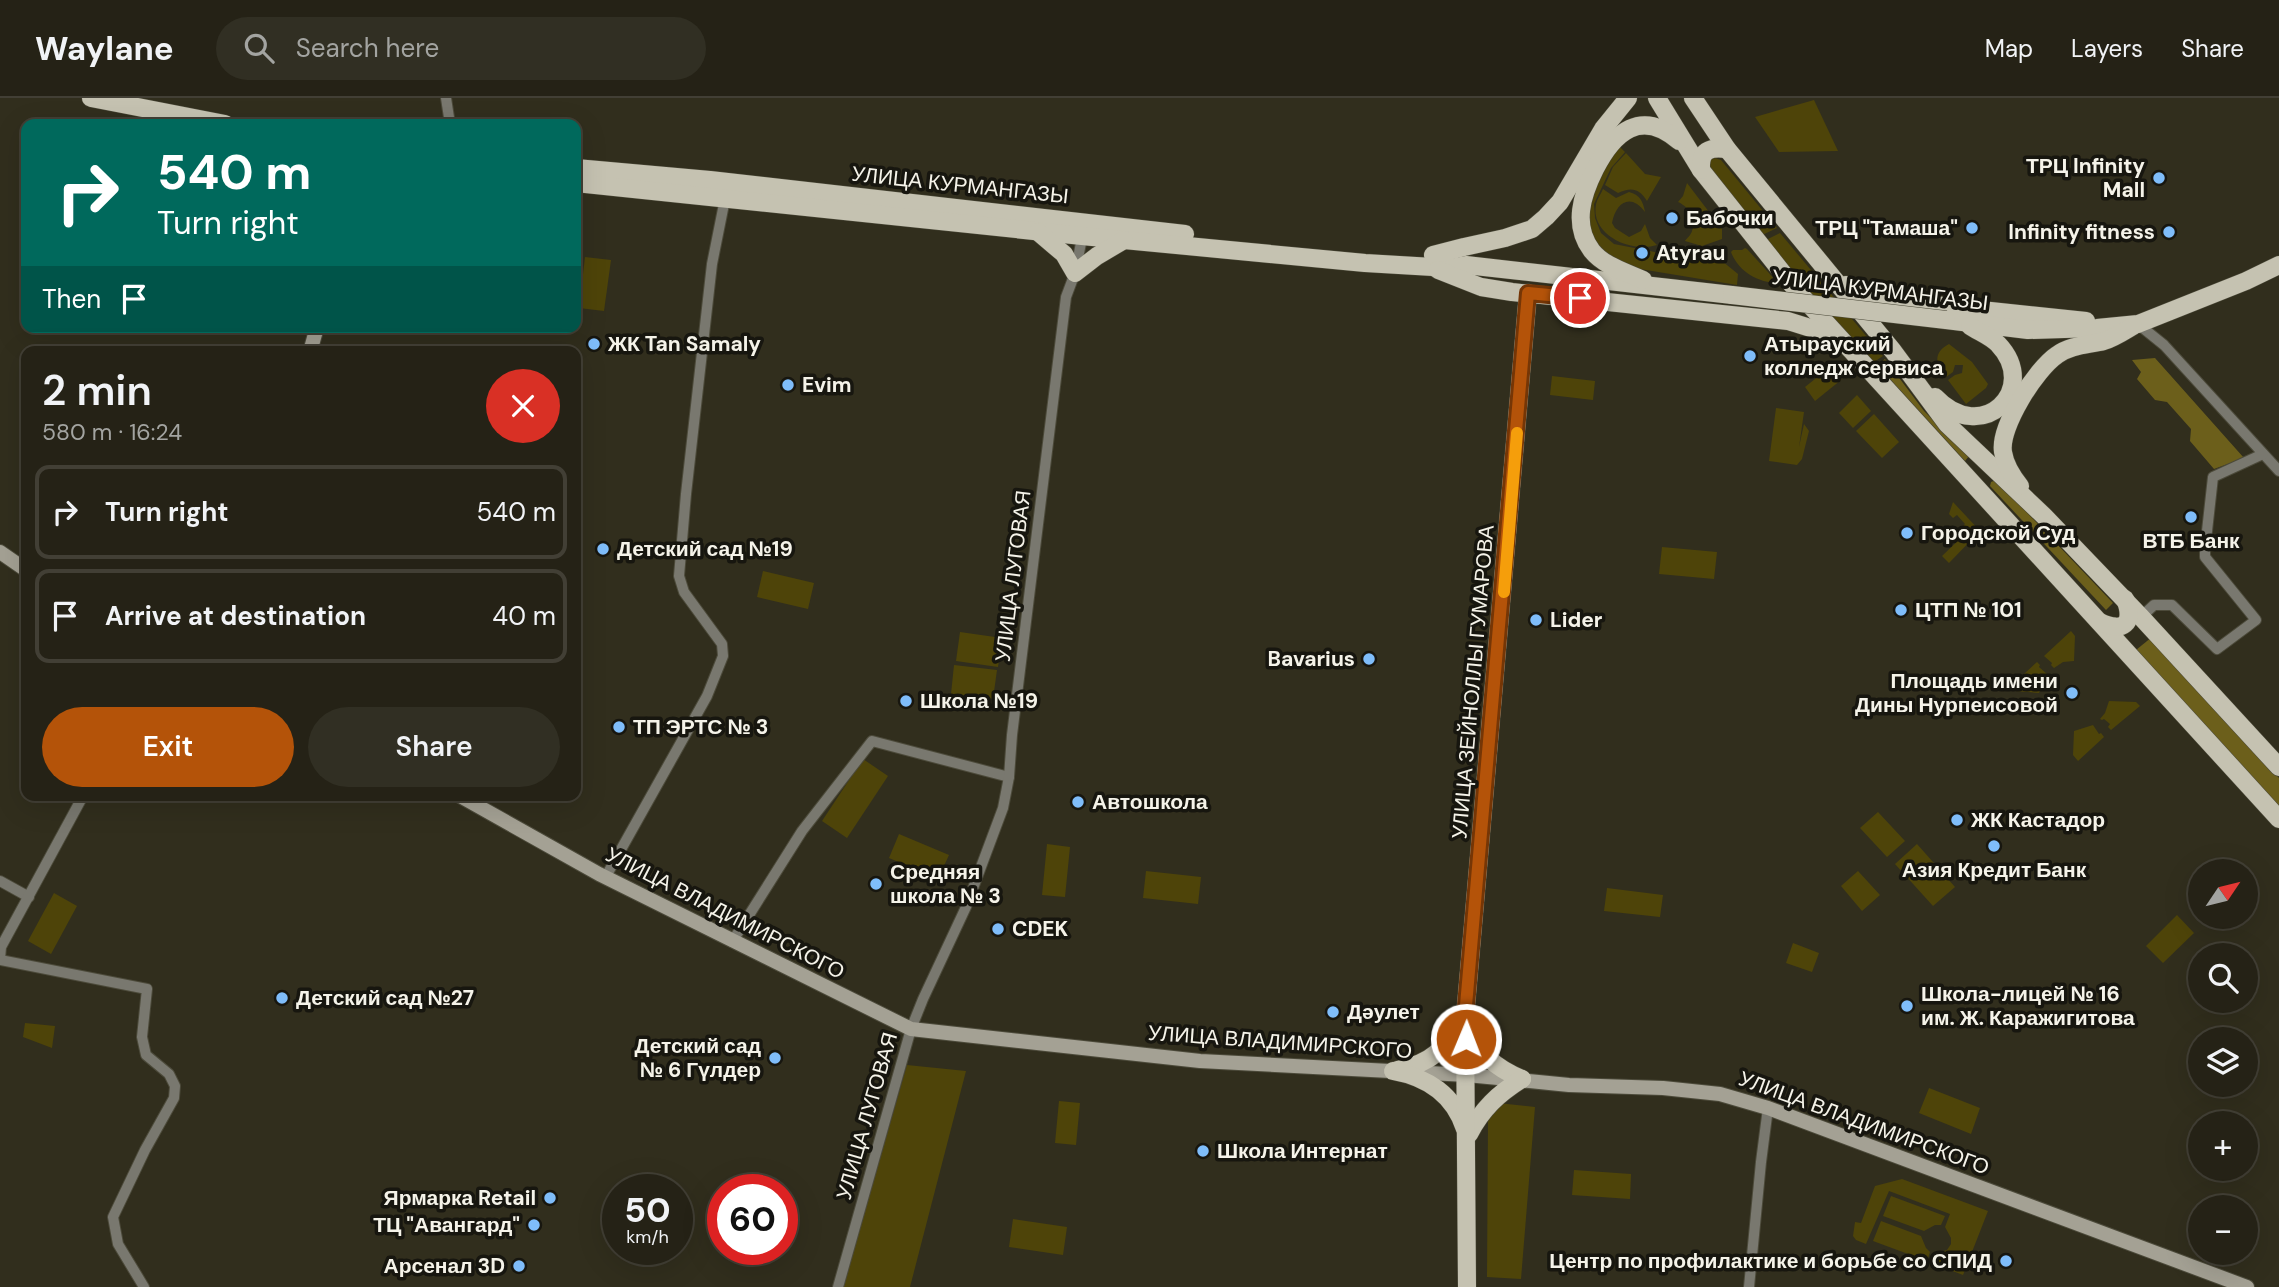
<!DOCTYPE html>
<html lang="en">
<head>
<meta charset="utf-8">
<style>
	:root { --surface:#252216; --page:#312f23; --text:#f1f3f6; --muted:#a3a4a1; --line:#423f35; --accent:#b45309 }
	body { margin:0; font-family:"DM Sans",sans-serif; background:var(--page); color:var(--text); height:100vh; display:flex; flex-direction:column; font-size:26px; white-space:nowrap }
	* { box-sizing:border-box; margin:0 }
	p { font-size:23px; color:var(--muted) }
	.icon { flex:none; width:38px; height:38px; fill:none; stroke:currentColor; stroke-width:2; stroke-linecap:round; stroke-linejoin:round }
	.map { position:relative; flex:1; overflow:hidden }
	.panel { position:absolute; left:21px; top:248px; width:560px; height:455px; display:flex; flex-direction:column; background:var(--surface); border-radius:14px; box-shadow:0 7px 28px #0002,0 0 0 2px var(--line) }
	.panel>* { flex:none }
	.top-card { position:absolute; left:21px; top:21px; width:560px; height:214px; border-radius:14px; box-shadow:0 7px 28px #0002,0 0 0 2px var(--line); background:#00695c; color:#fff; overflow:hidden }
	.needle { width:46px; rotate:55deg }
	.controls { position:absolute; left:2188px; top:761px; display:grid; gap:14px }
	.controls a { display:grid; place-items:center; width:70px; height:70px; border-radius:50%; background:var(--surface); box-shadow:0 7px 28px #0002,0 0 0 2px var(--line); font-size:35px }
	.speed { position:absolute; left:602px; top:1076px; display:flex; gap:14px; font-size:35px; font-weight:700; text-align:center }
	.speed>* { display:grid; place-content:center; width:91px; height:91px; border-radius:50%; background:var(--surface); box-shadow:0 7px 28px #0002,0 0 0 2px var(--line); line-height:1 }
	.speed small { font-size:18px; font-weight:400 }
	.speed .limit { border:10px solid #d22; background:#fff; color:#111 }
	.pin { position:absolute; display:grid; place-items:center; width:60px; height:60px; color:#fff; margin:-30px; border:4px solid #fff; border-radius:50%; box-shadow:0 2px 7px #0007 }
	.me { position:absolute; width:77px; margin:-38px; rotate:1deg; stroke-linejoin:round; filter:drop-shadow(0 0 5px #0008) }
	.turn { display:flex; align-items:center; gap:24px; height:147px; padding:0 21px; font-size:32px }
	.turn .icon { width:91px; height:91px; stroke-width:2.5 }
	.turn b { display:block; font-size:49px; line-height:60px }
	.then { display:flex; align-items:center; height:66px; padding:0 21px; background:#0003; gap:14px; font-size:26px }
	.round { display:grid; place-items:center; flex:none; width:74px; height:74px; border-radius:37px; background:var(--page) }
	.summary { display:flex; align-items:center; justify-content:space-between; height:119px; padding:0 21px }
	h1 { font-size:42px; font-weight:600; line-height:52px }
	.primary-button { display:flex; gap:14px; margin-top:auto; padding:14px 21px }
	.primary-button a { flex:1; height:80px; border-radius:42px; background:var(--accent); color:#fff; font-size:28px; font-weight:600; line-height:80px; text-align:center }
	.primary-button a+a { background:var(--page); color:var(--text) }
	ul { padding:0; list-style:none }
	li { display:flex; align-items:center; gap:21px; height:94px; margin:0 14px 10px; padding:0 7px; border:4px solid var(--line); border-radius:14px }
	li div { flex:1 }
	li b { display:block; font-size:26px }
	li em { font-style:normal }
	header { display:flex; align-items:center; gap:42px; box-sizing:border-box; height:98px; padding:0 35px; background:var(--surface); border-bottom:2px solid var(--line) }
	header strong { font-size:33px }
	nav { display:flex; gap:38px; margin-inline-start:auto; font-size:24px }
	.search { width:490px; height:63px; background:var(--page); display:flex; align-items:center; gap:18px; box-sizing:border-box; padding:0 24px; border-radius:38px; color:var(--muted); font-size:26px }
	.map>svg:first-child { display:block }
	.green { fill:#4e4409 }
	.forest { fill:#6c5f1b }
	.lines { fill:none; stroke-linecap:round; stroke-linejoin:round }
	.street-casing { stroke:#4c4a3a; stroke-width:12 }
	.secondary-casing { stroke:#4c4a3a; stroke-width:16 }
	.primary-casing { stroke:#4c4a3a; stroke-width:19 }
	.street { stroke:#79786f; stroke-width:10 }
	.secondary { stroke:#a4a194; stroke-width:14 }
	.primary { stroke:#c5c2b1; stroke-width:18 }
	.primary-bridge-casing { stroke:#4c4a3a; stroke-width:19; stroke-linecap:butt }
	.primary-bridge { stroke:#c5c2b1; stroke-width:18 }
	.route-casing { stroke:#753606; stroke-width:18 }
	.route { stroke:#b45309; stroke-width:12 }
	.slow { stroke:#f59e0b; stroke-width:12 }
	.poi-dot { fill:#7fbdfa; stroke:#17160f; stroke-width:2.5 }
	.labels { text-anchor:middle; stroke-width:7; stroke-linejoin:round; paint-order:stroke }
	.poi-label { font-size:21px; font-weight:bold; fill:#f5f3e9; stroke:#17160f; text-anchor:start }
	.street-label { font-size:21px; fill:#f5f3e9; stroke:#17160f }
</style>
</head>
<body>
<header>
<strong>Waylane</strong>
<div class="search"><svg class="icon" aria-label="search" viewBox="0 0 24 24"><circle cx="10" cy="10" r="6"/><path d="M15 15l6 6"/></svg>Search here</div>
<nav><a>Map</a><a>Layers</a><a>Share</a></nav>
</header>
<div class="map">
<svg width="2279" height="1189" viewBox="0 0 2279 1189">
	<rect width="100%" height="100%" fill="#312e1d"/>
	<g class="green">
		<path d="M1814,2L1838,53L1779,54L1755,19Z"/>
		<path d="M1619,48L1625,54L1611,70L1594,106L1595,120L1601,135L1614,146L1665,156L1709,159L1722,163L1738,176L1737,187L1640,171L1615,164L1587,137L1588,98Z"/>
		<path d="M1626,55L1645,76L1661,79L1647,103C1639,90 1631,89 1618,95L1605,87L1613,69Z"/>
		<path d="M1715,60L1721,62L1777,130L1758,139L1706,74L1710,62Z"/>
		<path d="M1687,85L1722,131V141L1702,148L1685,143C1687,140 1691,137 1692,133C1697,121 1688,108 1678,104L1683,98Z"/>
		<path d="M1603,91L1616,100L1629,94C1640,97 1643,103 1645,114C1631,95 1616,104 1612,125L1615,130L1629,139L1641,133L1645,126L1650,140L1657,147C1632,155 1590,138 1596,106C1597,101 1601,96 1603,91Z"/>
		<path d="M1780,135L1883,258L1874,264L1762,144Z"/>
		<path d="M1745,150L1747,151L1778,185C1758,185 1738,173 1731,154L1733,152H1742Z"/>
		<path d="M585,159L611,162L604,213L579,210Z"/>
		<path d="M1949,246L1972,264L1988,286L1986,290L1966,306L1948,282L1955,277L1962,275L1963,267H1955L1953,274L1946,279C1936,267 1932,255 1949,246Z"/>
		<path d="M1830,269L1841,282L1815,303L1805,289Z"/>
		<path d="M1552,278L1595,283L1593,302L1550,297Z"/>
		<path d="M1857,297L1871,313L1853,330L1839,315Z"/>
		<path d="M1776,310L1804,314L1799,349L1804,326L1809,333L1802,361L1797,367L1769,363Z"/>
		<path d="M1874,316L1899,344L1882,360L1856,333Z"/>
		<path d="M1953,404L1980,433L1949,465L1942,458L1967,434L1962,429L1965,426L1957,417L1953,420L1949,416Z"/>
		<path d="M1662,449L1717,454L1714,481L1659,476Z"/>
		<path d="M763,473L814,485L808,511L757,499Z"/>
		<path d="M2071,533L2075,538L2074,563L2063,564L2054,570L2051,567L2052,565L2044,558Z"/>
		<path d="M960,534L1002,540L998,569L956,563Z"/>
		<path d="M2037,564L2040,567L2039,569L2047,576L2039,595L2015,593L2011,588Z"/>
		<path d="M954,567L997,572L993,601L951,596Z"/>
		<path d="M2109,603L2136,604L2140,608L2111,632L2108,629L2110,626L2104,621L2102,622L2100,621L2105,615Z"/>
		<path d="M2093,627L2099,636L2101,635L2104,639L2078,663L2073,657L2074,633Z"/>
		<path d="M863,661L888,678L847,740L822,723Z"/>
		<path d="M1878,714L1905,743L1887,759L1860,730Z"/>
		<path d="M899,736L949,757L938,781L889,760Z"/>
		<path d="M1047,746L1070,749L1065,799L1042,797Z"/>
		<path d="M1917,746L1955,789L1933,808L1895,766Z"/>
		<path d="M1146,773L1201,779L1198,806L1143,800Z"/>
		<path d="M1858,773L1880,797L1862,813L1841,788Z"/>
		<path d="M1607,790L1663,797L1660,819L1604,813Z"/>
		<path d="M54,795L77,808L51,856L28,843Z"/>
		<path d="M2177,817L2194,835L2163,865L2146,848Z"/>
		<path d="M1793,845L1819,855L1812,874L1786,865Z"/>
		<path d="M25,925L55,928L52,950L23,939Z"/>
		<path d="M907,967L966,973L910,1189H843Z"/>
		<path d="M1929,990L1980,1010L1971,1036L1919,1015Z"/>
		<path d="M1059,1003L1080,1005L1076,1047L1055,1045Z"/>
		<path d="M1498,1005L1535,1009L1521,1181L1487,1179L1488,1023Z"/>
		<path d="M1574,1072L1631,1076L1630,1101L1572,1097Z"/>
		<path d="M1902,1081L1988,1113L1963,1177L1932,1165L1935,1156L1947,1152L1951,1146V1140L1945,1129L1950,1116L1889,1093L1866,1146L1856,1142L1853,1138L1855,1124L1861,1125L1875,1088Z"/>
		<path d="M1891,1098L1945,1118L1941,1127H1935L1924,1133L1883,1118Z"/>
		<path d="M1013,1121L1067,1129L1063,1157L1009,1149Z"/>
		<path d="M1881,1123L1921,1138L1926,1150L1930,1154L1927,1163L1873,1143Z"/>
	</g>
	<g class="forest">
		<path d="M2155,260L2244,360L2214,371L2190,343L2191,331L2167,304L2155,302L2137,281L2141,274L2132,262Z"/>
		<path d="M1885,261L1924,313L1969,358L1965,363L1877,267Z"/>
		<path d="M1996,382L2113,505L2106,512L1990,388L1991,384Z"/>
		<path d="M2152,539L2279,680V708L2136,552Z"/>
	</g>
	<g class="lines">
		<defs>
			<g id="street">
				<path d="M446,0L450,26"/>
				<path d="M2138,226L2164,247L2279,373"/>
				<path d="M2141,519L2154,507H2172L2217,551L2256,522L2205,459V451L2213,379L2263,356"/>
				<path d="M605,780L707,598L723,558L722,546L684,494L679,478L686,396L712,166L725,101"/>
				<path d="M0,783L29,799"/>
				<path d="M732,844L802,733L872,643L1009,679"/>
				<path d="M0,861L1,849L83,698"/>
				<path d="M0,862L147,891L142,939L146,957L169,976L175,988L174,1000L145,1052L113,1119L118,1146L144,1189"/>
				<path d="M838,1189L911,931L923,901L966,809L1003,710L1009,679L1012,637L1066,199L1075,175L1083,135"/>
				<path d="M1749,1189L1761,1064L1768,1010"/>
			</g>
			<g id="secondary">
				<path d="M310,254L317,229"/>
				<path d="M0,454L26,472"/>
				<path d="M460,698L599,776L911,931L1200,963L1467,977L1569,987L1663,990L1720,996L1768,1010L2247,1189"/>
			</g>
			<g id="primary">
				<path d="M91,0L225,26"/>
				<path d="M1657,0L1701,72L1797,193L2279,721"/>
				<path d="M1693,0L1727,51L1893,253L1947,326L2044,418L2141,519L2279,669"/>
				<path d="M576,70L710,82L1185,136"/>
				<path d="M1701,72C1700,52 1709,49 1727,51"/>
				<path d="M576,85L1082,138L1365,165L1450,170L1466,167L1732,197"/>
				<path d="M1038,134L1064,156L1075,175L1097,158L1124,142"/>
				<path d="M1433,157L1464,149L1505,140L1532,131L1546,119L1560,104L1603,31L1628,0"/>
				<path d="M1438,172L1481,189L1512,194L1788,223L1820,233L1835,242"/>
				<path d="M1643,182C1626,174 1604,168 1592,153C1572,127 1582,97 1595,71C1614,34 1641,10 1679,43"/>
				<path d="M1846,187L1868,200L2086,223"/>
				<path d="M1946,222L2028,232L2097,230L2138,226L2246,183L2279,167"/>
				<path d="M1935,299C1982,349 2041,291 1998,246C1990,238 1979,234 1970,228"/>
				<path d="M2020,388C2012,378 2005,367 2003,354C1999,329 2036,271 2057,257C2071,247 2088,247 2104,243C2114,240 2123,234 2133,228"/>
				<path d="M2100,524C2123,535 2135,526 2125,501"/>
				<path d="M1469,929C1478,956 1496,970 1522,981"/>
				<path d="M1397,972C1432,966 1448,948 1465,919"/>
				<path d="M1393,973C1427,979 1454,997 1465,1031"/>
				<path d="M1469,1036C1482,1011 1498,996 1522,981"/>
				<path d="M1467,1189L1465,919L1528,195"/>
			</g>
		</defs>
		<use href="#street" class="street-casing"/>
		<use href="#secondary" class="secondary-casing"/>
		<use href="#primary" class="primary-casing"/>
		<use href="#street" class="street"/>
		<use href="#secondary" class="secondary"/>
		<use href="#primary" class="primary"/>
		<defs>
			<path id="primary-bridge" d="M1732,197L1946,222"/>
		</defs>
		<use href="#primary-bridge" class="primary-bridge-casing"/>
		<use href="#primary-bridge" class="primary-bridge"/>
	</g>
	<g class="lines">
		<defs>
			<path id="route" d="M1466,941L1465,919L1528,195L1580,200"/>
		</defs>
		<use href="#route" class="route-casing"/>
		<use href="#route" class="route"/>
		<path class="slow" d="M1504,494L1517,335"/>
	</g>
	<g class="poi-dot">
		<circle cx="2159" cy="80" r="7"/>
		<circle cx="1672" cy="120" r="7"/>
		<circle cx="1972" cy="130" r="7"/>
		<circle cx="2169" cy="134" r="7"/>
		<circle cx="1642" cy="155" r="7"/>
		<circle cx="594" cy="246" r="7"/>
		<circle cx="1750" cy="258" r="7"/>
		<circle cx="788" cy="287" r="7"/>
		<circle cx="2191" cy="419" r="7"/>
		<circle cx="1907" cy="435" r="7"/>
		<circle cx="603" cy="451" r="7"/>
		<circle cx="1901" cy="512" r="7"/>
		<circle cx="1536" cy="522" r="7"/>
		<circle cx="1369" cy="561" r="7"/>
		<circle cx="2072" cy="595" r="7"/>
		<circle cx="906" cy="603" r="7"/>
		<circle cx="619" cy="629" r="7"/>
		<circle cx="1078" cy="704" r="7"/>
		<circle cx="1957" cy="722" r="7"/>
		<circle cx="1994" cy="748" r="7"/>
		<circle cx="876" cy="786" r="7"/>
		<circle cx="998" cy="831" r="7"/>
		<circle cx="282" cy="900" r="7"/>
		<circle cx="1907" cy="908" r="7"/>
		<circle cx="1333" cy="914" r="7"/>
		<circle cx="775" cy="960" r="7"/>
		<circle cx="1203" cy="1053" r="7"/>
		<circle cx="550" cy="1100" r="7"/>
		<circle cx="534" cy="1127" r="7"/>
		<circle cx="2006" cy="1163" r="7"/>
		<circle cx="519" cy="1168" r="7"/>
	</g>
	<g class="labels">
		<g class="poi-label">
			<text x="2145" y="75" text-anchor="end">ТРЦ Infinity<tspan x="2145" dy="24">Mall</tspan></text>
			<text x="1686" y="127">Бабочки</text>
			<text x="1958" y="137" text-anchor="end">ТРЦ "Тамаша"</text>
			<text x="2155" y="141" text-anchor="end">Infinity fitness</text>
			<text x="1656" y="162">Atyrau</text>
			<text x="608" y="253">ЖК Tan Samaly</text>
			<text x="1764" y="253">Атырауский<tspan x="1764" dy="24">колледж сервиса</tspan></text>
			<text x="802" y="294">Evim</text>
			<text x="1921" y="442">Городской Суд</text>
			<text x="2191" y="450" text-anchor="middle">ВТБ Банк</text>
			<text x="617" y="458">Детский сад №19</text>
			<text x="1915" y="519">ЦТП № 101</text>
			<text x="1550" y="529">Lider</text>
			<text x="1355" y="568" text-anchor="end">Bavarius</text>
			<text x="2058" y="590" text-anchor="end">Площадь имени<tspan x="2058" dy="24">Дины Нурпеисовой</tspan></text>
			<text x="920" y="610">Школа №19</text>
			<text x="633" y="636">ТП ЭРТС № 3</text>
			<text x="1092" y="711">Автошкола</text>
			<text x="1971" y="729">ЖК Кастадор</text>
			<text x="1994" y="779" text-anchor="middle">Азия Кредит Банк</text>
			<text x="890" y="781">Средняя<tspan x="890" dy="24">школа № 3</tspan></text>
			<text x="1012" y="838">CDEK</text>
			<text x="1921" y="903">Школа-лицей № 16<tspan x="1921" dy="24">им. Ж. Каражигитова</tspan></text>
			<text x="296" y="907">Детский сад №27</text>
			<text x="1347" y="921">Дәулет</text>
			<text x="761" y="955" text-anchor="end">Детский сад<tspan x="761" dy="24">№ 6 Гүлдер</tspan></text>
			<text x="1217" y="1060">Школа Интернат</text>
			<text x="536" y="1107" text-anchor="end">Ярмарка Retail</text>
			<text x="520" y="1134" text-anchor="end">ТЦ "Авангард"</text>
			<text x="1992" y="1170" text-anchor="end">Центр по профилактике и борьбе со СПИД</text>
			<text x="505" y="1175" text-anchor="end">Арсенал 3D</text>
		</g>
		<g class="street-label">
			<text transform="translate(960 87) rotate(6)" y="7">УЛИЦА КУРМАНГАЗЫ</text>
			<text transform="translate(1880 192) rotate(7)" y="7">УЛИЦА КУРМАНГАЗЫ</text>
			<text transform="translate(1013 478) rotate(-83)" y="7">УЛИЦА ЛУГОВАЯ</text>
			<text transform="translate(1473 584) rotate(-85)" y="7">УЛИЦА ЗЕЙНОЛЛЫ ГУМАРОВА</text>
			<text transform="translate(725 815) rotate(27)" y="7">УЛИЦА ВЛАДИМИРСКОГО</text>
			<text transform="translate(1280 944) rotate(4)" y="7">УЛИЦА ВЛАДИМИРСКОГО</text>
			<text transform="translate(867 1018) rotate(-74)" y="7">УЛИЦА ЛУГОВАЯ</text>
			<text transform="translate(1864 1025) rotate(20)" y="7">УЛИЦА ВЛАДИМИРСКОГО</text>
		</g>
	</g>
</svg>
<div class="controls">
<a><svg class="needle" viewBox="-14 -14 28 28"><path d="M0-13l5 13h-10z" fill="#e53935"/><path d="M0 13l5-13h-10z" fill="#a3a4a1"/></svg></a>
<a><svg class="icon" aria-label="search" viewBox="0 0 24 24"><circle cx="10" cy="10" r="6"/><path d="M15 15l6 6"/></svg></a>
<a><svg class="icon" aria-label="layers" viewBox="0 0 24 24"><path d="M12 4l9 5-9 5-9-5zM3 14l9 5 9-5"/></svg></a>
<a>+</a>
<a>−</a>
</div>
<div class="speed"><div>50<small>km/h</small></div><div class="limit">60</div></div>
<div class="pin" style="left:1580px;top:200px;background:#d93025"><svg class="icon" aria-label="arrive" viewBox="0 0 24 24"><path d="M6 21V4h12l-3 4 3 4H6"/></svg></div>
<svg class="me" style="left:1466px;top:941px" viewBox="-20 -20 40 40"><circle r="17" fill="#b45309" stroke="#fff" stroke-width="3"/><path d="M0-11L8 9 0 5-8 9z" fill="#fff"/></svg>
<div class="top-card">
<div class="turn"><svg class="icon" aria-label="right" viewBox="0 0 24 24"><path d="M7 20v-9h11M14 6l5 5-5 5"/></svg><div><b>540 m</b>Turn right</div></div>
<div class="then">Then<svg class="icon" aria-label="arrive" viewBox="0 0 24 24"><path d="M6 21V4h12l-3 4 3 4H6"/></svg></div>
</div>
<section class="panel">
<div class="summary"><div><h1>2 min</h1><p>580 m · 16:24</p></div><a class="round" style="background:#d93025;color:#fff"><svg class="icon" aria-label="close" viewBox="0 0 24 24"><path d="M6 6l12 12M18 6L6 18"/></svg></a></div>
<ul>
<li><svg class="icon" aria-label="right" viewBox="0 0 24 24"><path d="M7 20v-9h11M14 6l5 5-5 5"/></svg><div><b>Turn right</b></div><em>540 m</em></li>
<li><svg class="icon" aria-label="arrive" viewBox="0 0 24 24"><path d="M6 21V4h12l-3 4 3 4H6"/></svg><div><b>Arrive at destination</b></div><em>40 m</em></li>
</ul>
<div class="primary-button"><a>Exit</a><a>Share</a></div>
</section>
</div>
</body>
</html>
